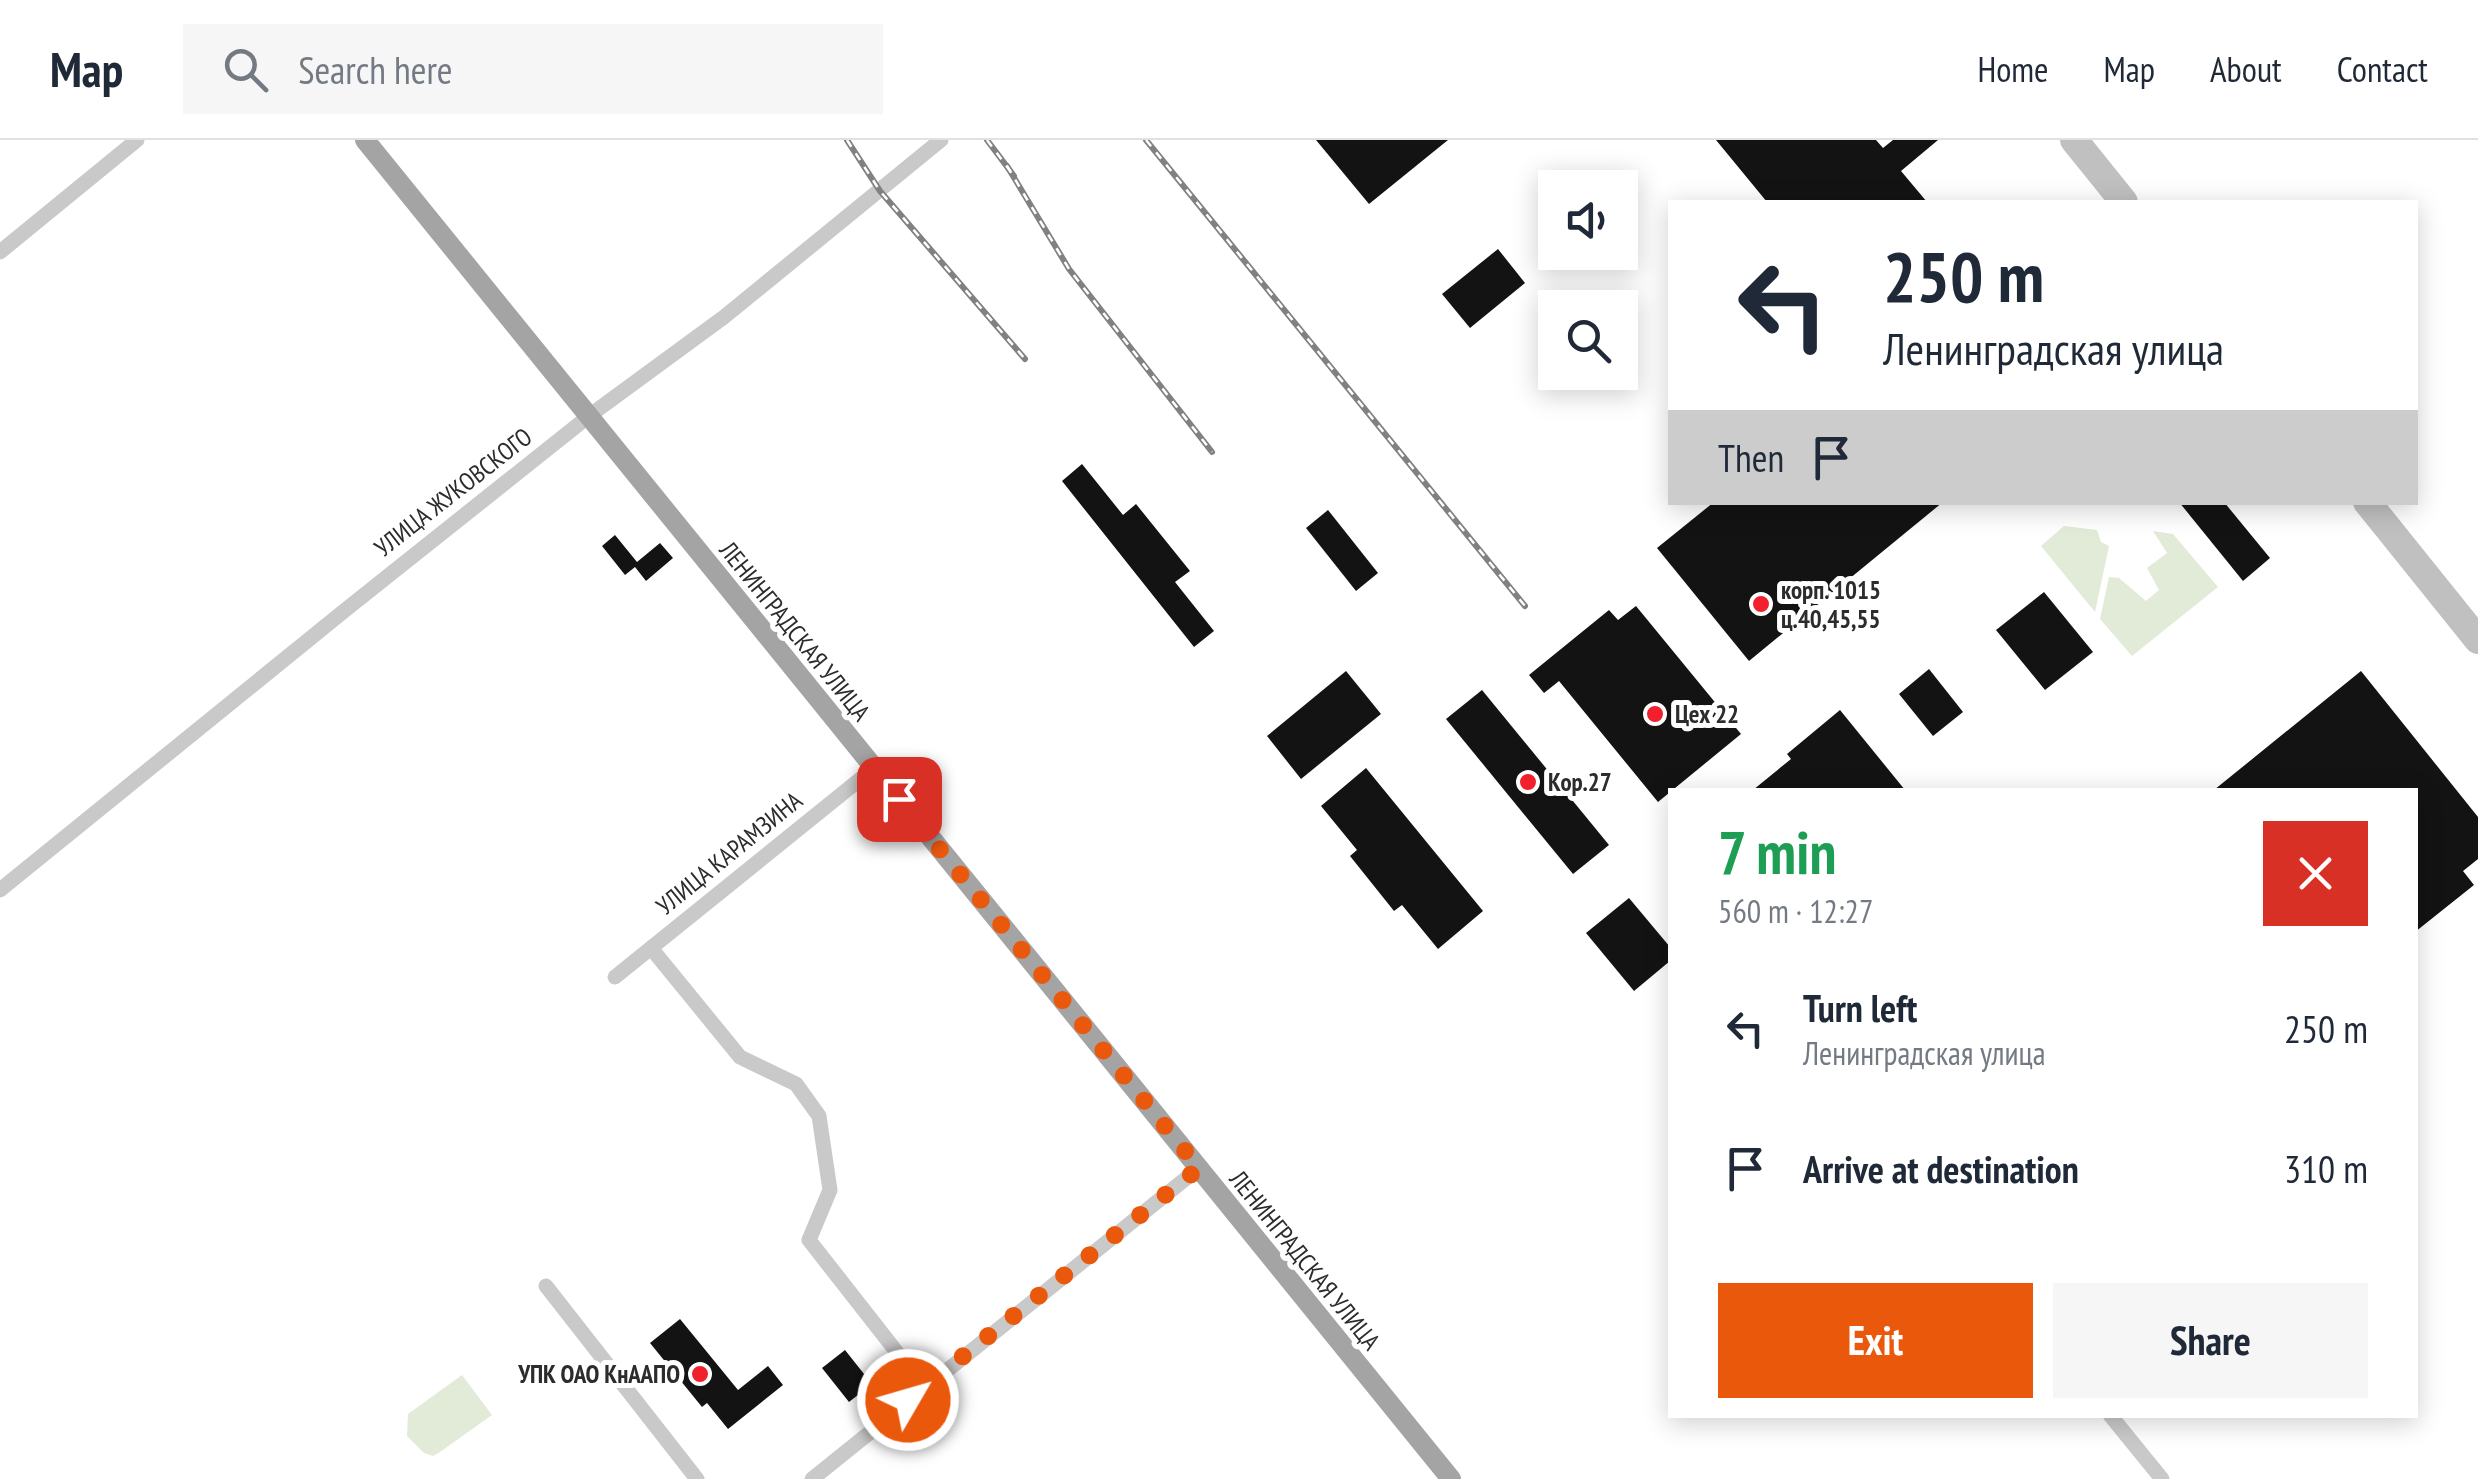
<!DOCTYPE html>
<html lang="en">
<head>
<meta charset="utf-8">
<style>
	:root { --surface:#fff; --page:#f6f6f7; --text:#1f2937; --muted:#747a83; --line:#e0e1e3; --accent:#ea580c }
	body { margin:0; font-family:"PT Sans Narrow",sans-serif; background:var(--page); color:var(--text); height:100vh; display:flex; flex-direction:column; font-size:38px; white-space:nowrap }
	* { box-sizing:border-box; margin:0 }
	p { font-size:32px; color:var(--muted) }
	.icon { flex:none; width:55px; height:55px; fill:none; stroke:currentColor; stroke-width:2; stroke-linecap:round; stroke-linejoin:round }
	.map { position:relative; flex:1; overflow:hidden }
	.drawer { position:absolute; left:1668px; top:648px; width:750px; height:630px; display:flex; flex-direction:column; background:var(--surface); border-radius:0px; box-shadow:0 5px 25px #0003 }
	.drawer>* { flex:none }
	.hud { position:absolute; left:1668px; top:60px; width:750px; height:305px; border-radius:0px; box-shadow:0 5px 25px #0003; background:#fff; color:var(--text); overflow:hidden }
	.buttons { position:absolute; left:1538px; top:30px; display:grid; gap:20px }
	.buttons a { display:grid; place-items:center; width:100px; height:100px; border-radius:0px; background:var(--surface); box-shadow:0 5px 25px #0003; font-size:50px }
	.pin { position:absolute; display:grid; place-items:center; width:85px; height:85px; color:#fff; margin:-42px; border-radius:20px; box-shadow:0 5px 15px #0006 }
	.me { position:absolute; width:110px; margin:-55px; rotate:52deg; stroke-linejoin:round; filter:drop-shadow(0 0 8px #0008) }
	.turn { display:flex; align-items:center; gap:35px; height:210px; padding:0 50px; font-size:45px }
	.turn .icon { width:130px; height:130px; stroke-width:2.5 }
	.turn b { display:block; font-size:70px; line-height:85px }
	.then { display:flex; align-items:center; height:95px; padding:0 50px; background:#0003; gap:20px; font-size:38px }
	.round { display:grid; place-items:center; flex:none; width:105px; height:105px; border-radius:0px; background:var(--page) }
	.overview { display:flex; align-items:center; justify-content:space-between; height:170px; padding:0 50px }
	h1 { font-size:60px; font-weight:700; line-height:75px; color:#1e9e55 }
	.cta { display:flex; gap:20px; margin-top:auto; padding:20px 50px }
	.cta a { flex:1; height:115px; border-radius:0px; background:var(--accent); color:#fff; font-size:40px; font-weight:700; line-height:115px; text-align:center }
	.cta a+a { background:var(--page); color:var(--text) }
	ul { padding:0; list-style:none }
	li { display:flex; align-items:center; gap:30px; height:140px; padding:0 50px }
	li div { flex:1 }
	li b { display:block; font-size:38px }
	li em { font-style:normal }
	header { display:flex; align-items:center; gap:60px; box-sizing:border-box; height:140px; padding:0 50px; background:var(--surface); border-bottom:2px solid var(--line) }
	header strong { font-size:48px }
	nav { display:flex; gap:55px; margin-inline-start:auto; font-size:35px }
	.search { width:700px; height:90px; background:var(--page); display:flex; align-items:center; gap:25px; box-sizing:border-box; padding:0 35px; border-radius:0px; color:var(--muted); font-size:38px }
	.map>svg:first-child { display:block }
	.green { fill:#e2ebd8 }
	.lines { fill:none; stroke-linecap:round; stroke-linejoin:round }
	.taxiway { stroke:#c0c0c0; stroke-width:28 }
	.building { fill:#131313 }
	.minor { stroke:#c9c9c9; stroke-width:15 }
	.major { stroke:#a4a4a4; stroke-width:20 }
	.rail-casing { stroke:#818181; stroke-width:6 }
	.rail { stroke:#fff; stroke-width:2.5; stroke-dasharray:8; stroke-linecap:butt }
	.route { stroke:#ea580c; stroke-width:18; stroke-dasharray:0 32.4 }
	.poi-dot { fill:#f1202c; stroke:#fff; stroke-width:4 }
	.labels { text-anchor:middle; stroke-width:10; stroke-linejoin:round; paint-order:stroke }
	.street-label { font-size:25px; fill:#2c2c2c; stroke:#fff }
	.poi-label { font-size:25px; font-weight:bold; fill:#2c2c2c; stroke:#fff; text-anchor:start }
</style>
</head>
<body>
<header>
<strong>Map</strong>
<div class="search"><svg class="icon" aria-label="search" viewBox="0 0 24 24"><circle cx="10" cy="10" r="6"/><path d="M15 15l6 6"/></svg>Search here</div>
<nav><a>Home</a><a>Map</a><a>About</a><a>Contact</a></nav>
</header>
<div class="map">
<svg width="2478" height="1339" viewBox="0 0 2478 1339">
	<rect width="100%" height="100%" fill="#fff"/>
	<g class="green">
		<path d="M2064,386L2097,390L2101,402L2109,406L2095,472L2041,406Z"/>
		<path d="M2153,391L2173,394L2218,447L2132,516L2100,479L2109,437L2119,438L2146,461L2159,450L2147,428L2167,413Z"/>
		<path d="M462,1235L492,1275L440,1312L433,1316L424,1313L407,1296L408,1274Z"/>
	</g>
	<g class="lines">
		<g class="taxiway">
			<path d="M2074,0L2124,62"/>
			<path d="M2367,362L2478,500"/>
		</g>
	</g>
	<g class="building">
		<path d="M1316,0H1448L1369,64Z"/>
		<path d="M1716,0H1876L1883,8L1893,0H1938L1901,31L1927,62H1767Z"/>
		<path d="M1498,109L1525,143L1470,188L1442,154Z"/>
		<path d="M1082,324L1123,375L1136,364L1190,431L1175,442L1214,491L1194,507L1062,341Z"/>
		<path d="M1714,362H1943L1749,521L1657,408Z"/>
		<path d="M2179,362H2224L2270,418L2243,441Z"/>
		<path d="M1328,370L1378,433L1356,451L1306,388Z"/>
		<path d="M615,395L637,422L660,403L673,418L646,441L635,427L625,435L602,406Z"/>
		<path d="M2044,452L2093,512L2045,550L1996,490Z"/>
		<path d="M1636,466L1741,594L1658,662L1559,541L1544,553L1529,535L1609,470L1618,480Z"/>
		<path d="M1929,529L1963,572L1933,596L1899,554Z"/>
		<path d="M1346,531L1381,574L1301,639L1267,596Z"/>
		<path d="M2361,531L2478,677V719L2463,731L2474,745L2415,792V650H2214Z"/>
		<path d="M1482,550L1609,705L1573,734L1446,579Z"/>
		<path d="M1840,570L1905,650H1753L1791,619L1787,614Z"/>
		<path d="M1366,628L1483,771L1438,809L1402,765L1394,771L1350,716L1357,710L1321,666Z"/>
		<path d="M1629,758L1670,807V821L1634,851L1586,793Z"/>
		<path d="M680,1179L738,1250L768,1226L783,1245L728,1289L707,1263L702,1267L650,1203Z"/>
		<path d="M845,1210L872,1244L849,1262L822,1228Z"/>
	</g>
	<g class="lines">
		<g class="minor">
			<path d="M0,112L137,0"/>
			<path d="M0,750L344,471L589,276L724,177L941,0"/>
			<path d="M651,808L740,917L796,944L819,976L830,1050L809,1100L910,1229L908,1260"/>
			<path d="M615,837L874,628"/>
			<path d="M546,1146L697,1339"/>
			<path d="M2110,1275L2162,1339"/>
			<path d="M812,1339L1199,1028"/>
		</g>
		<path class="major" d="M365,0L1451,1339"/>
		<defs>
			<g id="rail">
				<path d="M847,0L880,51L1025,219"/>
				<path d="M987,0L1014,36"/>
				<path d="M1146,0L1525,466"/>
				<path d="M1007,26L1069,129L1212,312"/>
			</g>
		</defs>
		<use href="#rail" class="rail-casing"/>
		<use href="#rail" class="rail"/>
	</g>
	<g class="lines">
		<path class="route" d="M899,659L1199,1028L908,1260"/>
	</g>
	<g class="poi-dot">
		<circle cx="1761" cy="464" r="10"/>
		<circle cx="1655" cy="574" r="10"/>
		<circle cx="1528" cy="642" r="10"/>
		<circle cx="700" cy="1234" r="10"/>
	</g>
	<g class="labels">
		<g class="street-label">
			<text transform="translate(453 352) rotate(-38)" y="9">УЛИЦА ЖУКОВСКОГО</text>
			<text transform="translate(795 491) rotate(51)" y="9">ЛЕНИНГРАДСКАЯ УЛИЦА</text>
			<text transform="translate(729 713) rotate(-39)" y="9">УЛИЦА КАРАМЗИНА</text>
			<text transform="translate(1305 1120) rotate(51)" y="9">ЛЕНИНГРАДСКАЯ УЛИЦА</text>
		</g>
		<g class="poi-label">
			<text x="1781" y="459">корп. 1015<tspan x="1781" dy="29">ц.40,45,55</tspan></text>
			<text x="1675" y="583">Цех 22</text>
			<text x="1548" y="651">Кор.27</text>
			<text x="680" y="1243" text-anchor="end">УПК ОАО КнААПО</text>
		</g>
	</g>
</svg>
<div class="buttons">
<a><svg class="icon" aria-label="sound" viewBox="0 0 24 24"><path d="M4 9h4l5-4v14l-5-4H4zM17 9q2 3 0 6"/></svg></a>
<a><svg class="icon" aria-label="search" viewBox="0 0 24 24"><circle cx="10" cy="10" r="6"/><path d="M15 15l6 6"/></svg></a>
</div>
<div class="pin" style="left:899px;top:659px;background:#d93025"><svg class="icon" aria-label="arrive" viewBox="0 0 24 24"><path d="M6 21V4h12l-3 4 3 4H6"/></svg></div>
<svg class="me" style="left:908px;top:1260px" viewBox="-20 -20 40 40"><circle r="17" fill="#ea580c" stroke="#fff" stroke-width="3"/><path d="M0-11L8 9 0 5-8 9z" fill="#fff"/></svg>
<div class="hud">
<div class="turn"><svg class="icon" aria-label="left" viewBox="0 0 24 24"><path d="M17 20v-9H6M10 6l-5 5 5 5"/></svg><div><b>250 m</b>Ленинградская улица</div></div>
<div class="then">Then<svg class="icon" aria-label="arrive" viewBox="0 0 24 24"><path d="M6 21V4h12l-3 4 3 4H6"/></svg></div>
</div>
<section class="drawer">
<div class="overview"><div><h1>7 min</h1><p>560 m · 12:27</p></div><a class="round" style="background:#d93025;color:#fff"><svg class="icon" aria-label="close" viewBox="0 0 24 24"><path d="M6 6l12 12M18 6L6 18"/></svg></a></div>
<ul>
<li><svg class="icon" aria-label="left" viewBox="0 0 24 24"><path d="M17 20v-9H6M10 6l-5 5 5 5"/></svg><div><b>Turn left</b><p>Ленинградская улица</p></div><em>250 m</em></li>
<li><svg class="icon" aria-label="arrive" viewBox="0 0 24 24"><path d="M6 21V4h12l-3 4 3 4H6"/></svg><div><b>Arrive at destination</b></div><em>310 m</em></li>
</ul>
<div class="cta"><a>Exit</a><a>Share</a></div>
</section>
</div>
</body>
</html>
